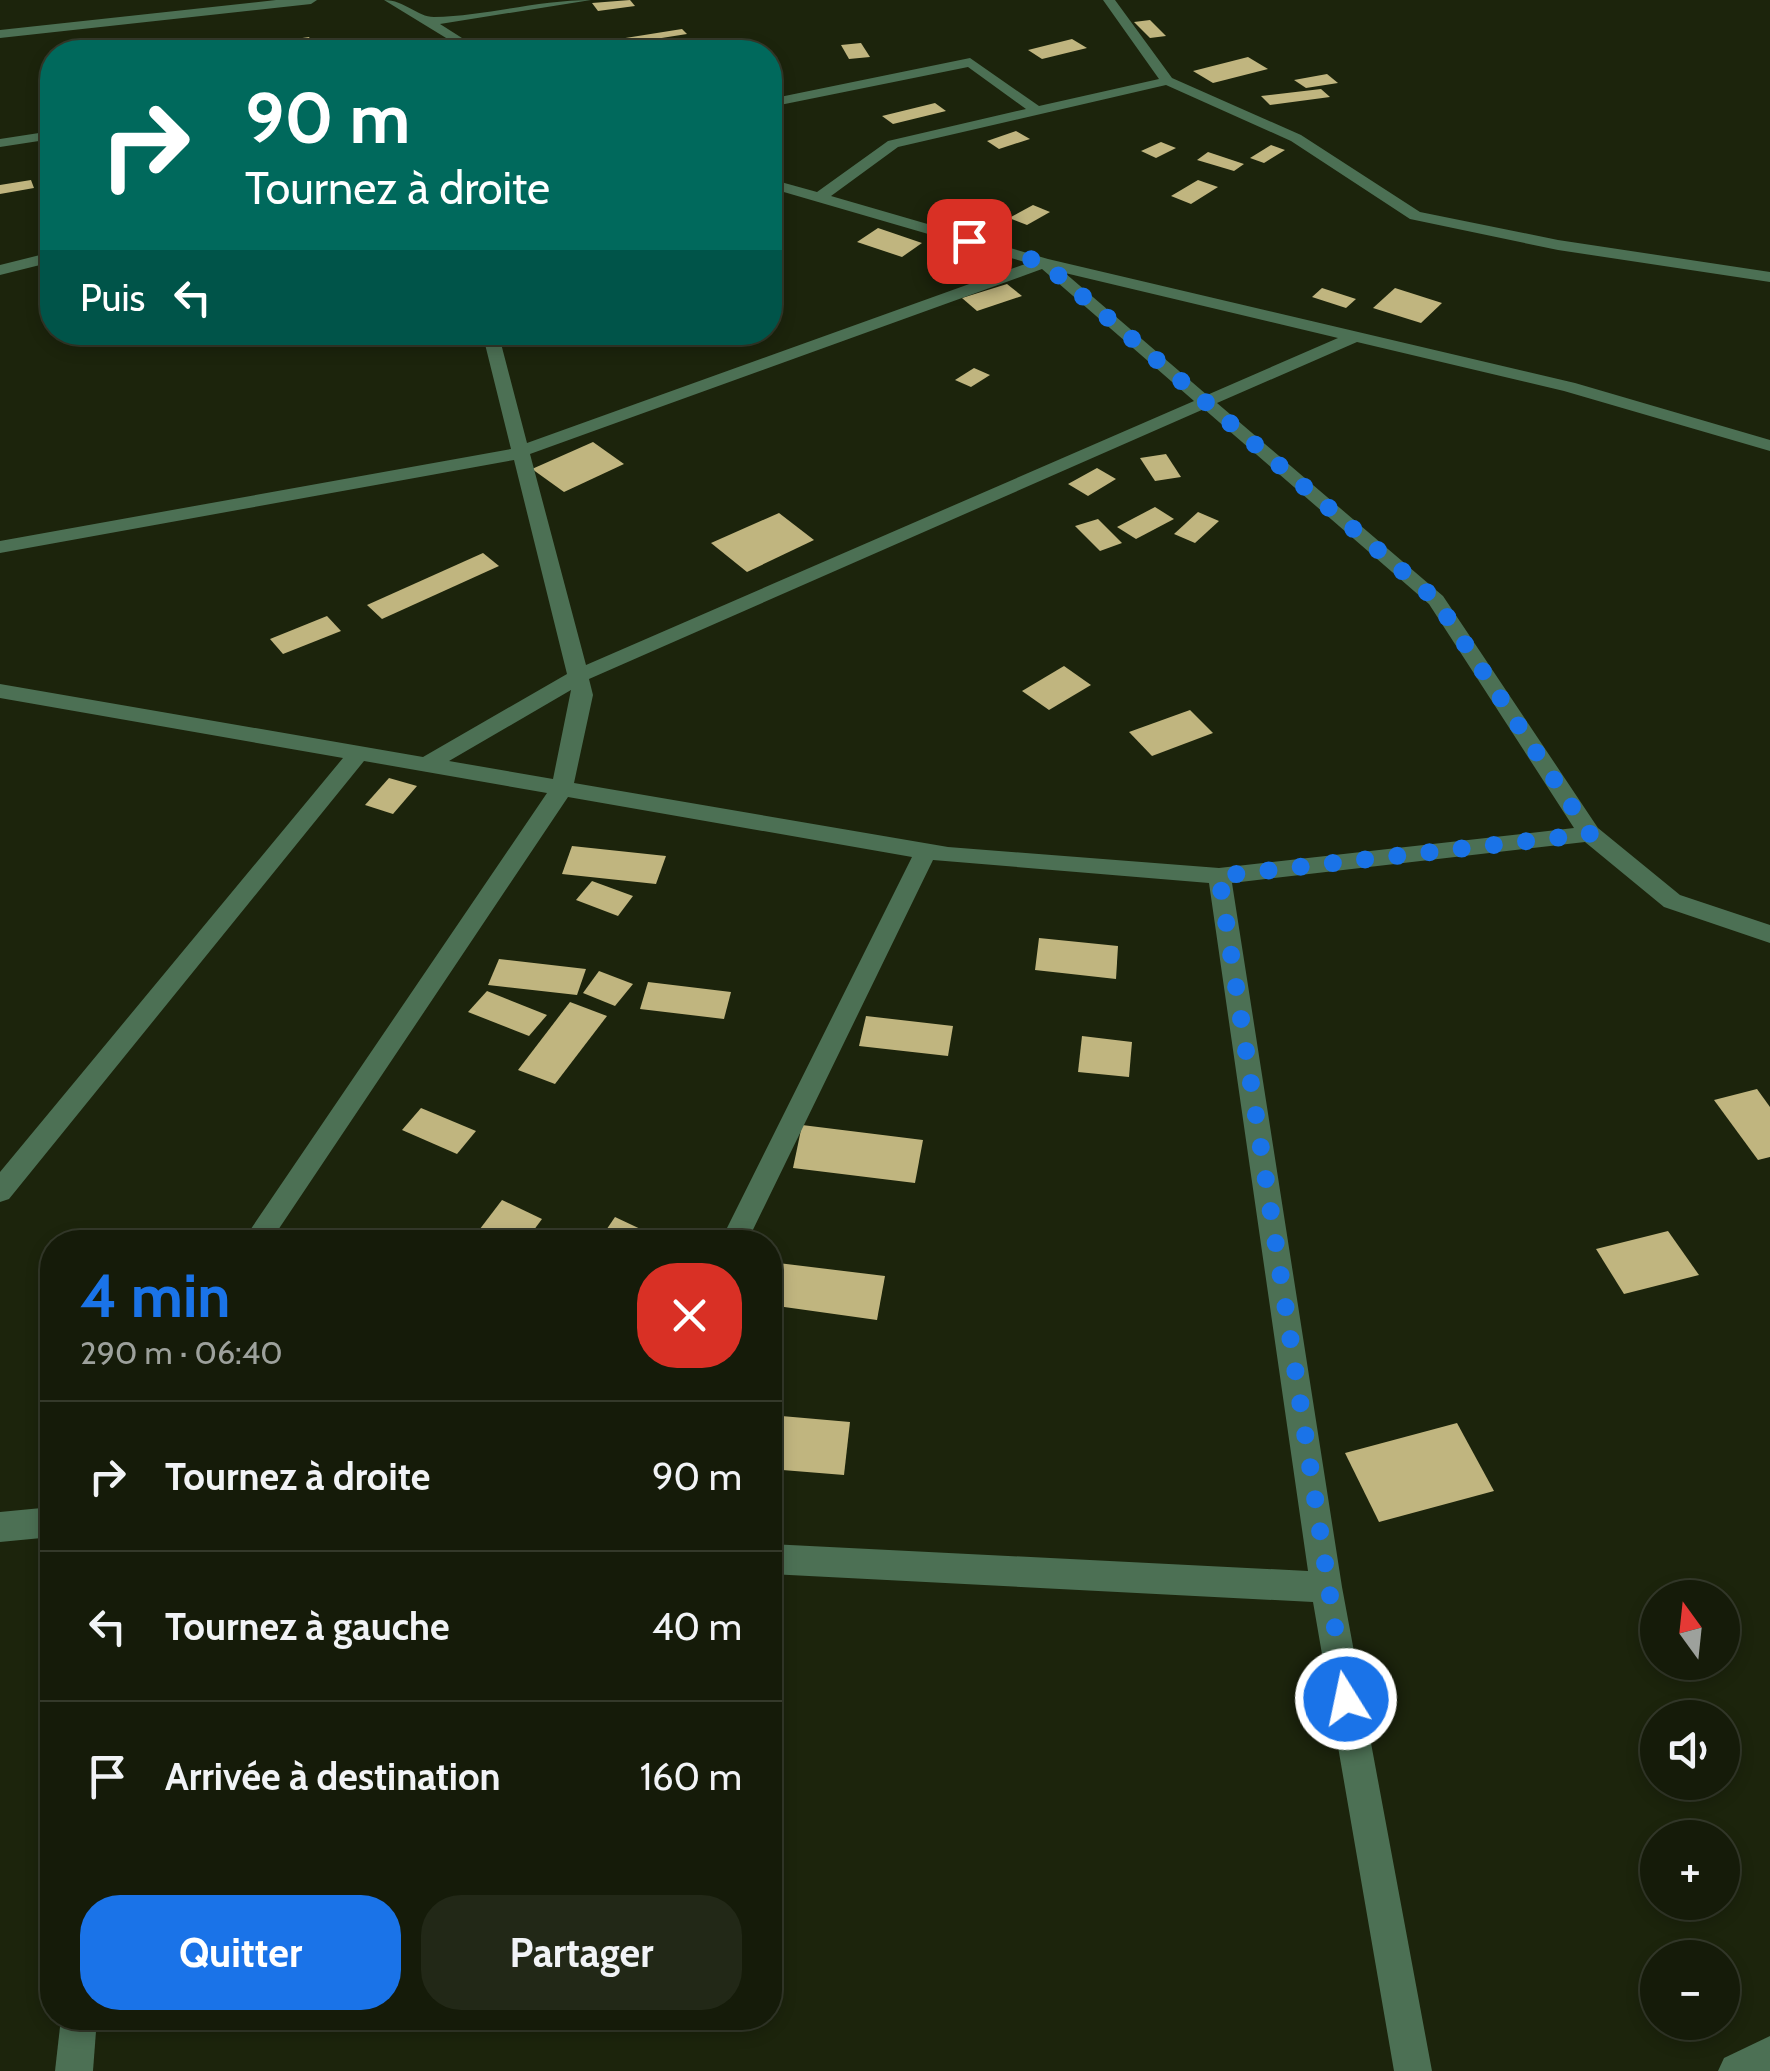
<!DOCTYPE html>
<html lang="fr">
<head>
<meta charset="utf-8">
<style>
	:root { --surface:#151b09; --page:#222817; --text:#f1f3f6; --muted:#9da19c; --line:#34392a; --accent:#1a73e8 }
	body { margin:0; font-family:Cabin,sans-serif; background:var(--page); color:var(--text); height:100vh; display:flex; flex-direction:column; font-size:38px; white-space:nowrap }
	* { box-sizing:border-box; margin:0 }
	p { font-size:32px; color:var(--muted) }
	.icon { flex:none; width:55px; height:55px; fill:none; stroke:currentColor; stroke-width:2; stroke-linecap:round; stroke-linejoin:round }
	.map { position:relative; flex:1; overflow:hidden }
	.panel { position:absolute; left:40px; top:1230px; width:742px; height:800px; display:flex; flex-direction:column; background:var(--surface); border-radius:40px; box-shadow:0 5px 15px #0003,0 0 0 2px var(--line) }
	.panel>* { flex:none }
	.top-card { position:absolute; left:40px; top:40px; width:742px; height:305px; border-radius:40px; box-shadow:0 5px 15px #0003,0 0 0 2px var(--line); background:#00695c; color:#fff; overflow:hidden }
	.needle { width:65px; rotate:345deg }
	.buttons { position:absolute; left:1640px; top:1580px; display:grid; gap:20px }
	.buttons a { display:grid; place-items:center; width:100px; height:100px; border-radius:50%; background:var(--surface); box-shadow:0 5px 15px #0003,0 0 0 2px var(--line); font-size:50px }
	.pin { position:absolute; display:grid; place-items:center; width:85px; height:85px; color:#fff; margin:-42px; border-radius:20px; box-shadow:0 5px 15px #0006 }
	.me { position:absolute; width:110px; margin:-55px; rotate:350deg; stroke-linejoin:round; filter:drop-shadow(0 0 8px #0008) }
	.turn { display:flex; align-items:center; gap:35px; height:210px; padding:0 40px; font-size:45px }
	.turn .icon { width:130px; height:130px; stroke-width:2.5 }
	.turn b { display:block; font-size:70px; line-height:85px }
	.then { display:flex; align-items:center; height:95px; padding:0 40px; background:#0003; gap:20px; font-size:38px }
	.round { display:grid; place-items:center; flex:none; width:105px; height:105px; border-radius:40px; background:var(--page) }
	.head { display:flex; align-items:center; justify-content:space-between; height:170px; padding:0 40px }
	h1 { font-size:60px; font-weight:800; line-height:75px; color:var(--accent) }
	.action { display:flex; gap:20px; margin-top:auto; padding:20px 40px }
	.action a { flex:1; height:115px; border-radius:40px; background:var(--accent); color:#fff; font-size:40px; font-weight:800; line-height:115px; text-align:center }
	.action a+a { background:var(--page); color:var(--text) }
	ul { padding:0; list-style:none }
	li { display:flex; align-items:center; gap:30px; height:150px; padding:0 40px; border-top:2px solid var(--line) }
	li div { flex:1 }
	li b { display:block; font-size:38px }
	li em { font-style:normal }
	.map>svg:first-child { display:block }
	.building { fill:#c0b57f }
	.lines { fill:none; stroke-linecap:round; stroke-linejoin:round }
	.minor { fill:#4c7054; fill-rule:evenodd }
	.route { stroke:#1a73e8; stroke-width:18; stroke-dasharray:0 32.4 }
</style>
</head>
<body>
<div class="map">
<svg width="1770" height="2071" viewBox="0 0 1770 2071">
	<rect width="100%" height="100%" fill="#1c240c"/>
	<g class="building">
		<path d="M630,0L635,6L598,11L592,3Z"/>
		<path d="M1150,20L1166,36L1150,38L1134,22Z"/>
		<path d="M682,29L687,34L598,48L594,43Z"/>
		<path d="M309,37L317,52H273L269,43Z"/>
		<path d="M1072,39L1087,48L1042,59L1028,50Z"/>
		<path d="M861,43L870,57L849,59L841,45Z"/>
		<path d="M1248,57L1268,69L1213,83L1193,71Z"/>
		<path d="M1327,74L1338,83L1306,88L1294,80Z"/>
		<path d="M1321,89L1330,97L1270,105L1261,96Z"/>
		<path d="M935,103L946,111L893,124L882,116Z"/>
		<path d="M1016,131L1030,139L999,149L987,141Z"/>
		<path d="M1161,142L1176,148L1156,158L1141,151Z"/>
		<path d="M1271,145L1285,150L1264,163L1250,158Z"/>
		<path d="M1208,152L1244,164L1234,171L1197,160Z"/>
		<path d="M31,180L34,188L0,194V185Z"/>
		<path d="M1198,180L1218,187L1191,204L1171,196Z"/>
		<path d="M1033,205L1050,212L1027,225L1009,218Z"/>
		<path d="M878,228L922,243L902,257L857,242Z"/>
		<path d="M1007,284L1022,296L977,311L962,298Z"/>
		<path d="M1322,288L1356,299L1346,308L1312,297Z"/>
		<path d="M1395,288L1442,303L1421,323L1373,308Z"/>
		<path d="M974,368L990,375L971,387L955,380Z"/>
		<path d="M593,442L624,464L564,492L532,469Z"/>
		<path d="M1166,454L1181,477L1155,481L1140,458Z"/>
		<path d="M1097,468L1116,479L1088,496L1068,484Z"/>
		<path d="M1155,507L1174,519L1136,539L1117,527Z"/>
		<path d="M1198,512L1219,521L1195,543L1174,534Z"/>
		<path d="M779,513L814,540L747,572L711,543Z"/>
		<path d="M1098,519L1122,543L1100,551L1075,526Z"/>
		<path d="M483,553L499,566L382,619L367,605Z"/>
		<path d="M327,616L341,631L283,654L270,639Z"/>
		<path d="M1064,666L1091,685L1049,710L1022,691Z"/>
		<path d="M1190,710L1213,733L1152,756L1129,732Z"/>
		<path d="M389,778L417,786L393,814L365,805Z"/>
		<path d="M572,846L666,856L656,884L562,874Z"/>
		<path d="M592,881L633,896L618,916L576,900Z"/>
		<path d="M1039,938L1118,946L1116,979L1035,970Z"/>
		<path d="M499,959L586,969L577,995L488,985Z"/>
		<path d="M599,971L633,984L615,1006L583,993Z"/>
		<path d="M648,982L731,992L724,1019L640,1009Z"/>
		<path d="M487,991L547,1015L529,1036L468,1012Z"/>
		<path d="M570,1002L607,1016L555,1084L518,1070Z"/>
		<path d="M866,1016L953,1026L948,1056L859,1046Z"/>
		<path d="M1082,1036L1132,1042L1129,1077L1078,1072Z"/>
		<path d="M1757,1089L1770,1107V1157L1758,1160L1714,1100Z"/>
		<path d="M421,1108L476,1131L457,1154L402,1130Z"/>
		<path d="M802,1125L923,1140L915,1183L793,1168Z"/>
		<path d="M502,1200L542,1219L525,1242H470Z"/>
		<path d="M615,1217L649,1233L643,1242H598Z"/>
		<path d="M1668,1231L1699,1275L1624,1294L1596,1249Z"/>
		<path d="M770,1262L885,1276L877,1320L770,1305Z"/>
		<path d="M770,1415L850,1422L844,1475L770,1469Z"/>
		<path d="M1457,1423L1494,1491L1379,1522L1345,1453Z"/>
	</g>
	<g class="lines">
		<g class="minor">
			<path d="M276,0H317L311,4L0,38V30Z"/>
			<path d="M384,0C405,0 417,17 434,17C487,16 538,0 591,0L440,24L484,52H469Z"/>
			<path d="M1103,0H1115L1172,78L1301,135L1420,212L1558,240L1770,272V282L1558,250L1410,219L1291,141L1166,85L898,147L831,196L1048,259L1575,383L1770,440V451L1564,391L1357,342L1217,403L1443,596L1598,828L1680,895L1770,925V943L1664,907L1585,842L1232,883L1342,1587L1432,2071H1394L1313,1602L770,1574V1544L1308,1571L1209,883L933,860L747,1242H720L912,857L568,797L270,1242H242L547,793L364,761L9,1199L0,1202V1172L343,758L0,698V684L423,757L567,674L514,460L0,553V541L511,449L482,332H498L527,443L1028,263L770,188V179L817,192L888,141L1026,109L968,67L770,107V99L970,58L1039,106L1159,79ZM1042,269L1194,401L586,665L530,454ZM1065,273L1338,338L1207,395ZM1204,409L1429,604L1574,828L1219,868L948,847L574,783L593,695L589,679ZM571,690L553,779L449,761Z"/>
			<path d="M52,131V139L0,147V139Z"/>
			<path d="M52,252V262L0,275V265Z"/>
			<path d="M52,1507V1537L0,1542V1512Z"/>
			<path d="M61,2018H97L93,2071H55Z"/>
			<path d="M1770,2036V2071H1718L1724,2058Z"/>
		</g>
	</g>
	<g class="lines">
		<path class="route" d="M969,241L1044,263L1436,600L1590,834L1219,876L1346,1699"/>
	</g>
</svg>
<div class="buttons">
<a><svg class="needle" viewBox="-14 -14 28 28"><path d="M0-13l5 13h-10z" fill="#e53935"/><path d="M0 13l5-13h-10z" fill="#9da19c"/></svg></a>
<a><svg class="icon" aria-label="sound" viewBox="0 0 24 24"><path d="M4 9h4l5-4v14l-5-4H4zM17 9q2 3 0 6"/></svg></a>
<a>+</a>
<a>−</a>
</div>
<div class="pin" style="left:969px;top:241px;background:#d93025"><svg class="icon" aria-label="arrive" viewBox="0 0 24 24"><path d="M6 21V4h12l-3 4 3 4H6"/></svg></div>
<svg class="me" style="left:1346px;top:1699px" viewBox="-20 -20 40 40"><circle r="17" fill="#1a73e8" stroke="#fff" stroke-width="3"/><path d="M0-11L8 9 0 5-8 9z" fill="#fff"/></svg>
<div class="top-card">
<div class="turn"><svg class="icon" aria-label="right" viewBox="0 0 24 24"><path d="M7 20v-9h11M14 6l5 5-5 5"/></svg><div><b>90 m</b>Tournez à droite</div></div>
<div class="then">Puis<svg class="icon" aria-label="left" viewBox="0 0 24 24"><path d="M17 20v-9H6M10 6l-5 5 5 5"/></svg></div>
</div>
<section class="panel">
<div class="head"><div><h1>4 min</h1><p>290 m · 06:40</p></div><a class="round" style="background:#d93025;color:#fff"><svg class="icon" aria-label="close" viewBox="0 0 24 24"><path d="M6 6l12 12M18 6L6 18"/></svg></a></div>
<ul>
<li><svg class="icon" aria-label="right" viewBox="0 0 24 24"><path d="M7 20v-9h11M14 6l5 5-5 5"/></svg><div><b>Tournez à droite</b></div><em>90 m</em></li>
<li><svg class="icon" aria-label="left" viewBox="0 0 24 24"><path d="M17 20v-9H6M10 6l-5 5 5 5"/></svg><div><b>Tournez à gauche</b></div><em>40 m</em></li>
<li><svg class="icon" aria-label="arrive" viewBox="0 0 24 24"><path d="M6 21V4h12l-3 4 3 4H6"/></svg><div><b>Arrivée à destination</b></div><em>160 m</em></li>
</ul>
<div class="action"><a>Quitter</a><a>Partager</a></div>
</section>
</div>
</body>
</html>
